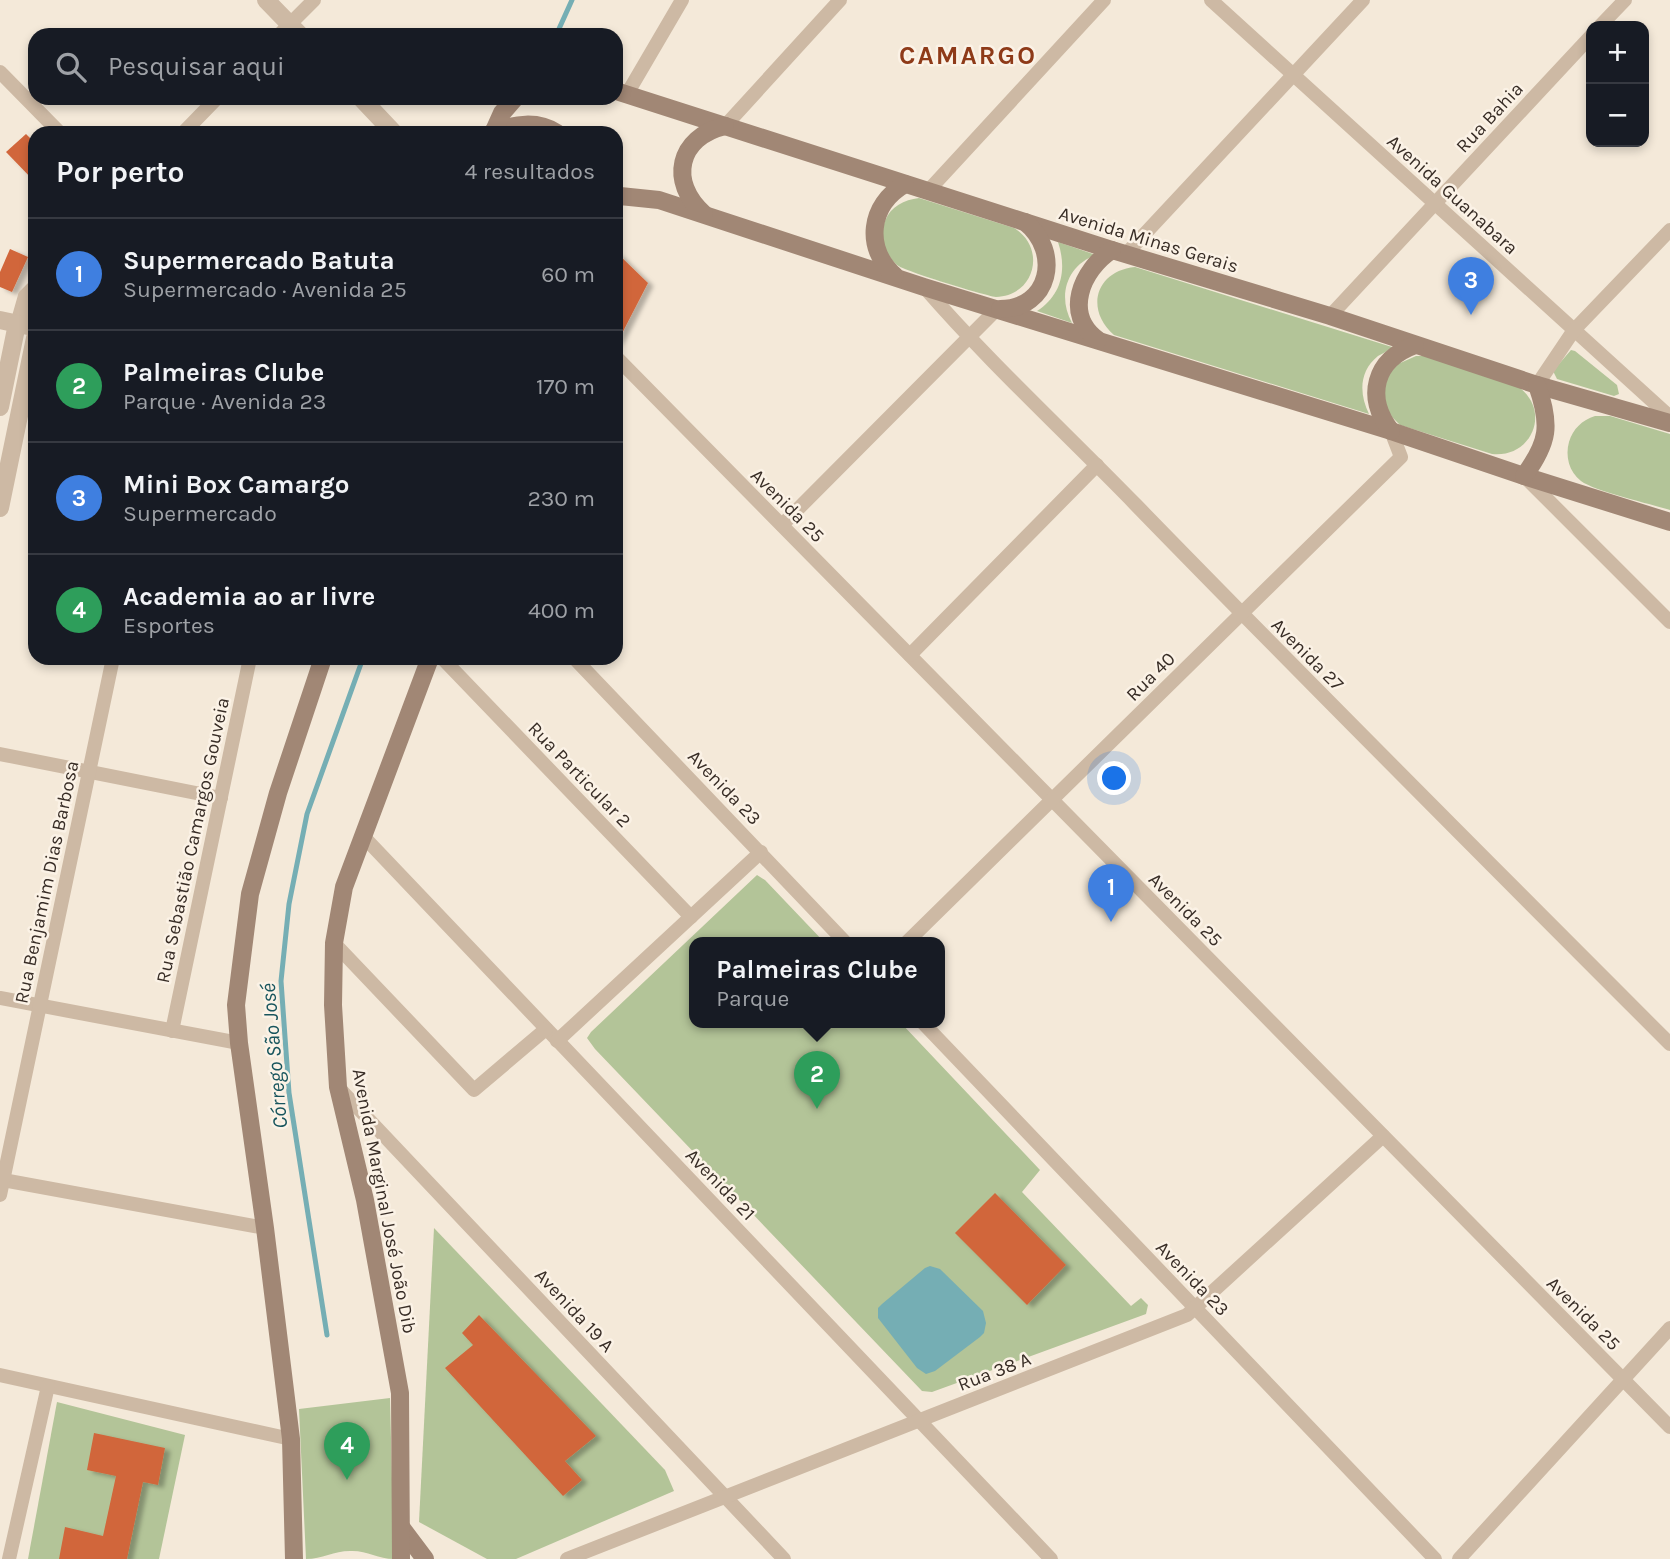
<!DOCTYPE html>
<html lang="pt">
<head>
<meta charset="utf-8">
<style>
  :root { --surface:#171b24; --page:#242831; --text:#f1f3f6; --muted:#9ea1a6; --line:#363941; --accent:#d93025 }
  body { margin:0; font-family:Karla,sans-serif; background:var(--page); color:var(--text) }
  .controls { position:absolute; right:21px; top:21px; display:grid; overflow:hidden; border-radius:14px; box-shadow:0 4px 10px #0003 }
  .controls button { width:63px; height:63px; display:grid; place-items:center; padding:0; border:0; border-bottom:2px solid var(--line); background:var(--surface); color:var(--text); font:35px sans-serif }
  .you { position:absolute; left:1115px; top:779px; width:24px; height:24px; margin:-18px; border:5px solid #fff; border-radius:50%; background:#1a73e8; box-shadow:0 0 0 10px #1a73e833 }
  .badge { display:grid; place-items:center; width:46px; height:46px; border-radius:50%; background:var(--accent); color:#fff; font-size:23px; font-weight:700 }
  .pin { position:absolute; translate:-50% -58px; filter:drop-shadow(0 2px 4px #0008) }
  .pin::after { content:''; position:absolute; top:37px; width:24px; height:21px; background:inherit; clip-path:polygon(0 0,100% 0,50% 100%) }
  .popup { position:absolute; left:689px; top:937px; width:256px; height:91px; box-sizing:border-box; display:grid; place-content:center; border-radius:14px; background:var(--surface); filter:drop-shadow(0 2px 5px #0005); font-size:23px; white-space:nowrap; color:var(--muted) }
  .popup b { font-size:26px; color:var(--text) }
  .popup::after { content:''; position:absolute; left:50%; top:100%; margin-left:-14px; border:14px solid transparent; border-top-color:var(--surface) }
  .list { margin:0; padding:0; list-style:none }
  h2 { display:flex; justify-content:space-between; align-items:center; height:91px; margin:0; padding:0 28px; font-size:30px }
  h2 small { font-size:23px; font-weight:400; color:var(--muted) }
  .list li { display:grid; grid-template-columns:46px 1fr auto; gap:21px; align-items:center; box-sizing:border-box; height:112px; padding:0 28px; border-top:2px solid var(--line) }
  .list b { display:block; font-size:26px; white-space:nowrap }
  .list p { margin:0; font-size:23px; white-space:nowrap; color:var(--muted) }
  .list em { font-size:23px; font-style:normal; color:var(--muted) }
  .icon { flex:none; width:38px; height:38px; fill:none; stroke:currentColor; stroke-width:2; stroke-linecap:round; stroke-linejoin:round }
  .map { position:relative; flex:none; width:1670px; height:1559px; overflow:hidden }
  .search { position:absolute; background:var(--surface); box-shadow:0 4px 10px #0003; left:28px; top:28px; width:595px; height:77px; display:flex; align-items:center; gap:18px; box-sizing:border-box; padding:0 24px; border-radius:21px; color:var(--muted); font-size:26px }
  .panel { position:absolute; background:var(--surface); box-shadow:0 4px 10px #0003; left:28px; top:126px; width:595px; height:539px; border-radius:21px }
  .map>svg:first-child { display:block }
</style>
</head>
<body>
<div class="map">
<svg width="1670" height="1559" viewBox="0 0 1670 1559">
  <defs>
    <filter id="shadow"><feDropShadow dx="5.5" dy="3" stdDeviation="2" flood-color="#0004"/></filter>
  </defs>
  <rect width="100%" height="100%" fill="#f4e9d9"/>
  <g fill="#b3c498">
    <path d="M919,198L1014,228C1047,248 1035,296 996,297C983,295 904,271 897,265C885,255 879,236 885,221C891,206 904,200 919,198Z"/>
    <path d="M1058,242L1096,255C1067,265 1057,296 1072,323L1037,311C1062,295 1067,269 1058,242Z"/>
    <path d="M1135,267L1392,347C1388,351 1383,353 1378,356C1359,371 1359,394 1369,414L1114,335C1085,310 1095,271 1135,267Z"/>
    <path d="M1571,350L1575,351L1617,385L1619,394L1614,396L1557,379L1553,371Z"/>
    <path d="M1416,356H1426L1520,388C1551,413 1531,458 1492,454L1400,425L1393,418L1387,410L1383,395L1388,375L1398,364Z"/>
    <path d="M1595,416H1610L1670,434V510C1651,504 1594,491 1581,481C1569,472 1565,456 1569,442C1573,429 1582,420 1595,416Z"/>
    <path d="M757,875L765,880L825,943H694V1023H901L1040,1170L1022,1192L1131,1306L1141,1298L1148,1305L1146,1314L932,1392L922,1391L595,1049L587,1038L591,1032Z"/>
    <path d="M434,1228L665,1470L674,1491L516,1559H487L419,1522Z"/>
    <path d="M390,1398L394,1559C378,1559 366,1550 350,1551C334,1551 322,1559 306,1559L299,1409Z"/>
    <path d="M57,1402L185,1435L159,1559H28Z"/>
  </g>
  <path fill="#75aeb4" d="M930,1266L940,1269L983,1311L986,1323L984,1333L980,1337L935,1371L926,1374L917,1368L878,1318V1308L882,1304L925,1268Z"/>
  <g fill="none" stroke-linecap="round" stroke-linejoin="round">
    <g stroke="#75aeb4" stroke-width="5">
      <path d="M558,31L572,0"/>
      <path d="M327,1335L289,1093L281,981L289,904L307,814L363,658"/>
    </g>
  </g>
  <g fill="#d1663a" filter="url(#shadow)">
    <path d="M26,134L35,143V182L6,152Z"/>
    <path d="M10,249L28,257L12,292L0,287V272Z"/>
    <path d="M616,252L648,283L616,345Z"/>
    <path d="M995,1193L1066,1265L1027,1305L955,1233Z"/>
    <path d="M479,1315L596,1436L565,1461L582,1480L563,1496L445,1368L473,1345L462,1333Z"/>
    <path d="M94,1433L165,1448L158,1485L143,1482L127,1559H59L65,1527L103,1536L116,1476L87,1470Z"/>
  </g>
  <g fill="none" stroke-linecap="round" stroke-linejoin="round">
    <g stroke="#cdb9a4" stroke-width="14">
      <path d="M1211,0L1670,417"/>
      <path d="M1600,26L1625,0"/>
      <path d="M279,35L314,0"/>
      <path d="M0,72L60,133"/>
      <path d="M627,94L682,0"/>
      <path d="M725,126L840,0"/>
      <path d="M183,133L217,98"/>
      <path d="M928,191L1104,0"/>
      <path d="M1125,255L1363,0"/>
      <path d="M924,287C990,363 1065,432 1136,505C1312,686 1491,865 1670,1044"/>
      <path d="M25,296L35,323"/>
      <path d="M1330,316L1591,36"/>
      <path d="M17,324L25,296L35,286"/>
      <path d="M616,357L1670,1427"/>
      <path d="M1537,385L1574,330L1670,230"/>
      <path d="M1525,477L1670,622"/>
      <path d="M782,525L997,309"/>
      <path d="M910,655L1097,465"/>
      <path d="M442,658L691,917"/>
      <path d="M574,658L846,943"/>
      <path d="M0,754L221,798"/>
      <path d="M363,836L1051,1559"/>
      <path d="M334,943L474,1090L546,1029"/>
      <path d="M906,943L1401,457L1391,431"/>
      <path d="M0,998L239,1043"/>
      <path d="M923,1023L1435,1559"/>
      <path d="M172,1031L250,658"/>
      <path d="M557,1041L761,852"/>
      <path d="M338,1087L784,1559"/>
      <path d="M3,1180L265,1228"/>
      <path d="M0,1195L113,658"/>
      <path d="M0,1375L291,1439"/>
      <path d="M9,1559L48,1386"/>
      <path d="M567,1559L1187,1315L1383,1136"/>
      <path d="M1459,1559L1670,1328"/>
    </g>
    <g stroke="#cdb9a4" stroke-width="18">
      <path d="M266,0L300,35"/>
      <path d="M361,98L394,133"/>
      <path d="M0,320L28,326"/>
      <path d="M0,407L17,324"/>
      <path d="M0,508L35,338"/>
    </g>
    <g stroke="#a18775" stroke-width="18">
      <path d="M616,91L1112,250L1330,316L1537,385L1670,423"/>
      <path d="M493,132C515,124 537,120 557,133"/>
      <path d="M493,133L502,113L515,98"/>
      <path d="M616,198L620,196L659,200L924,287L1391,431L1524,476L1670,522"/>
      <path d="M704,214C668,182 678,137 725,126"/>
      <path d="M895,276C864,248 869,205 905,184"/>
      <path d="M1000,309C1050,309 1062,252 1025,222"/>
      <path d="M1098,340C1063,315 1081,270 1112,250"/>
      <path d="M1391,431C1365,397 1374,360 1415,345"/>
      <path d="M1524,476C1549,442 1551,425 1537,385"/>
      <path d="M401,1527L425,1559"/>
      <path d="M294,1559L291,1439L265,1228L239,1043L236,1005L250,894L278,793L323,658"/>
      <path d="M401,1559L400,1393L365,1200L338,1087L333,1005L334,943L344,887L430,658"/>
    </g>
  </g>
  <g text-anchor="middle" stroke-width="5" stroke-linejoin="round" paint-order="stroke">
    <g font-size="19" fill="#382d26" stroke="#fbf2e6">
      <text transform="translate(1489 117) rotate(-47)" y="7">Rua Bahia</text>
      <text transform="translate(1453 194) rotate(42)" y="7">Avenida Guanabara</text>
      <text transform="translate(1149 239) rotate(17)" y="7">Avenida Minas Gerais</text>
      <text transform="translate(788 505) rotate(45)" y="7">Avenida 25</text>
      <text transform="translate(1308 654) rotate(45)" y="7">Avenida 27</text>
      <text transform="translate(1150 676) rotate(-45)" y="7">Rua 40</text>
      <text transform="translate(580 774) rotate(46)" y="7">Rua Particular 2</text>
      <text transform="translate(725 787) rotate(46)" y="7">Avenida 23</text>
      <text transform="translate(192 840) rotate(-78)" y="7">Rua Sebastião Camargos Gouveia</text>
      <text transform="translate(46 882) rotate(-78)" y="7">Rua Benjamim Dias Barbosa</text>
      <text transform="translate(1186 909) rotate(45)" y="7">Avenida 25</text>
      <text transform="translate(721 1184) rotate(46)" y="7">Avenida 21</text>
      <text transform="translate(385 1201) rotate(79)" y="7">Avenida Marginal José João Dib</text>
      <text transform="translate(1193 1278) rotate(46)" y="7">Avenida 23</text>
      <text transform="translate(575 1310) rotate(47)" y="7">Avenida 19 A</text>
      <text transform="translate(1584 1313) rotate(45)" y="7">Avenida 25</text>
      <text transform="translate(994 1371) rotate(-21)" y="7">Rua 38 A</text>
    </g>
    <g font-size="21" font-style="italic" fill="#18555d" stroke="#fbf2e6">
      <text transform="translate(274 1056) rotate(-95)" y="7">Córrego São José</text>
    </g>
    <g font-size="26" font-weight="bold" letter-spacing="2" fill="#8e3a18" stroke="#fbf2e6">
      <text x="968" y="64">CAMARGO</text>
    </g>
  </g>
</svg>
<div class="controls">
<button>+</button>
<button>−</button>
</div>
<div class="you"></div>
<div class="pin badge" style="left:1111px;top:922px;background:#3f7fe0">1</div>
<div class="pin badge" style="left:817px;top:1109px;background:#2e9e5b">2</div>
<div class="popup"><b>Palmeiras Clube</b>Parque</div>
<div class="pin badge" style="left:1471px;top:315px;background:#3f7fe0">3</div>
<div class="pin badge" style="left:347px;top:1480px;background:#2e9e5b">4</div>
<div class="search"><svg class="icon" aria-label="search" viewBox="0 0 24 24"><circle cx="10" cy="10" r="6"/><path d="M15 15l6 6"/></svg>Pesquisar aqui</div>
<section class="panel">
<h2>Por perto<small>4 resultados</small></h2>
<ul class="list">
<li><span class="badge" style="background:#3f7fe0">1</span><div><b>Supermercado Batuta</b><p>Supermercado · Avenida 25</p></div><em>60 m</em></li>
<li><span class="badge" style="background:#2e9e5b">2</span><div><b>Palmeiras Clube</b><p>Parque · Avenida 23</p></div><em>170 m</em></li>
<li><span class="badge" style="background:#3f7fe0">3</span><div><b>Mini Box Camargo</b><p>Supermercado</p></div><em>230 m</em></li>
<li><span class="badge" style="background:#2e9e5b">4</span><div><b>Academia ao ar livre</b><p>Esportes</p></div><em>400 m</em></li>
</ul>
</section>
</div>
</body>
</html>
